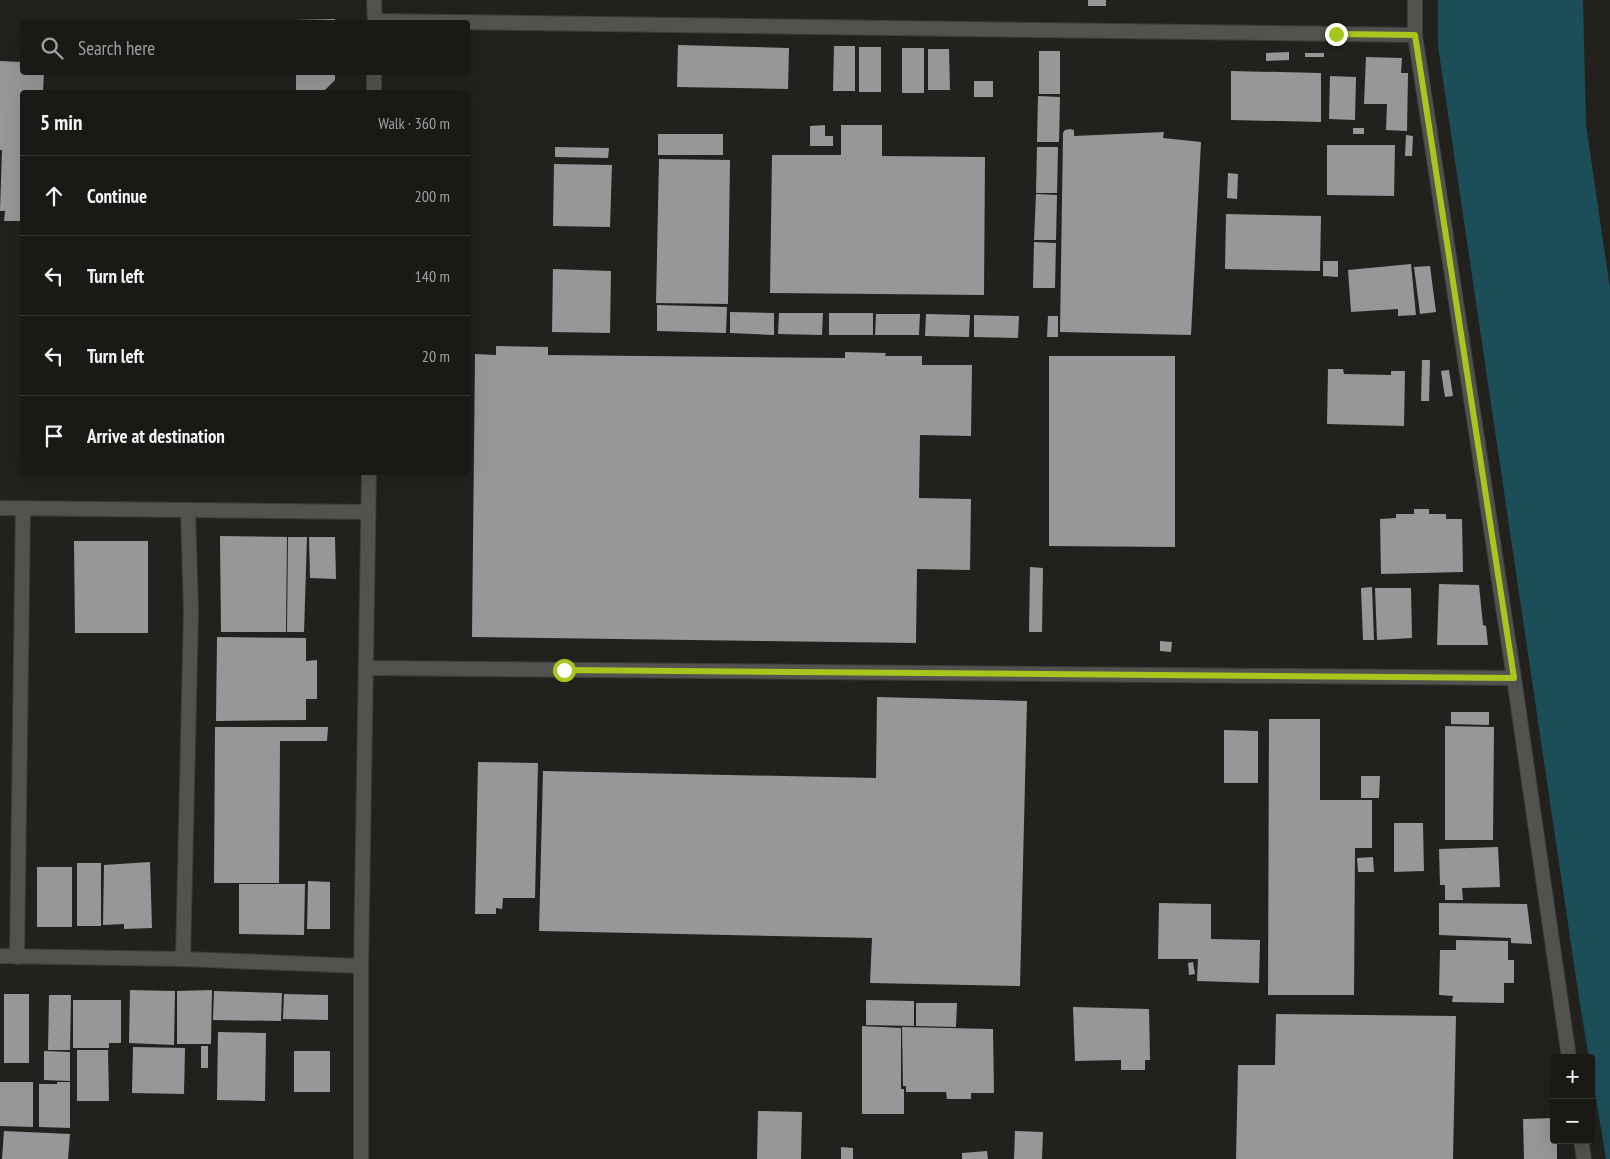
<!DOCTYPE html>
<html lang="en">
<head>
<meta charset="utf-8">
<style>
  :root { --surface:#1a1916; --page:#272623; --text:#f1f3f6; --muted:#9fa0a1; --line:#383835 }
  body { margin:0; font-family:"PT Sans Narrow",sans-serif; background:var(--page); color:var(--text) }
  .controls { position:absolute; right:15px; bottom:15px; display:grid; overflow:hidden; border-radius:5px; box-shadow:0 5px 20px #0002 }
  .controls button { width:45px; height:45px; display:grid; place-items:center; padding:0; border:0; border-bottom:1px solid var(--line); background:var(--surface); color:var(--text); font:25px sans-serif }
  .stop { position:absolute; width:15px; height:15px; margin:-11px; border:4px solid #a7c71e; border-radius:50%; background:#fff }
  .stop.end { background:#a7c71e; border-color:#fff; box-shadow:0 1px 5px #0008 }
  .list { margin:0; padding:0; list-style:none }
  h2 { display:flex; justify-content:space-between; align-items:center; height:65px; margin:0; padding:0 20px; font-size:21px }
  h2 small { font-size:16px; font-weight:400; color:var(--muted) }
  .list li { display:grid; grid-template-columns:32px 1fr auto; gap:15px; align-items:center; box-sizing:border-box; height:80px; padding:0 20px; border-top:1px solid var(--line) }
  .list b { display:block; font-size:19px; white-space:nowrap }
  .list em { font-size:16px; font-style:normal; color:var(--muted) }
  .icon { flex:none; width:28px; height:28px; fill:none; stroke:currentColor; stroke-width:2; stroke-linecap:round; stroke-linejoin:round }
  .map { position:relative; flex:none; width:1610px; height:1159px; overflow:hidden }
  .search { position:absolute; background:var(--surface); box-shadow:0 5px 20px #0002; left:20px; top:20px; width:450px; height:55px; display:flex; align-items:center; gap:12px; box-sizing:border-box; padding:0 18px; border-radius:5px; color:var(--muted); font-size:19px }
  .panel { position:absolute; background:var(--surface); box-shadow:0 5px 20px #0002; left:20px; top:90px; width:450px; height:385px; border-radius:5px }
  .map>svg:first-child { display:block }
</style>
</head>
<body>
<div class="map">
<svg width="1610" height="1159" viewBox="0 0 1610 1159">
  <rect width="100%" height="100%" fill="#23211e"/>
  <path fill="#1c4e59" d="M1438,0H1583L1586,125L1610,288V1159H1606L1591,1069V1058H1589L1579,998L1438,46Z"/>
  <g fill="#97979a">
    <rect x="1088" y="0" width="18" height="6"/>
    <path d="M335,19V22H294V20Z"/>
    <path d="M678,45L789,48L788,89L677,87Z"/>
    <path d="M834,46H855V91H833Z"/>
    <rect x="859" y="47" width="22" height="45"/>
    <rect x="902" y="48" width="22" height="45"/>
    <path d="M928,49H949L950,90H928Z"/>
    <rect x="1039" y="51" width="21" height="43"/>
    <path d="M1289,52V60L1266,61V53Z"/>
    <rect x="1305" y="53" width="19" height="4"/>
    <path d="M1366,57L1402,58L1401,73H1408L1407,131L1386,130L1387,104H1364Z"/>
    <path d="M0,61L22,62V72H44L43,92H22V221H4L5,211H0L2,150H0Z"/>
    <path d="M1231,71L1321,73V122L1231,120Z"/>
    <path d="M296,72H335V80L323,92H296Z"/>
    <path d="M1330,76L1356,77L1355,120L1329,119Z"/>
    <rect x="974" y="81" width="19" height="16"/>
    <path d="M1038,96L1060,97L1059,142H1037Z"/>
    <path d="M825,125V136H833V146H810V126Z"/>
    <path d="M841,125H882V156L985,157L984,295L770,293L772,155H841Z"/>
    <rect x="1353" y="128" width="11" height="6"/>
    <path d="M1070,129L1074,130V136L1164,132L1163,138L1201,142L1191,335L1060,332L1063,133L1065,130Z"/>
    <rect x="658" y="134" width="65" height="21"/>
    <path d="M1406,135L1413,136L1412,156H1405Z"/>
    <path d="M1327,145H1395L1394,196L1327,195Z"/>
    <path d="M555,147L609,148L608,158L555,157Z"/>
    <path d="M1037,147H1058L1057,193H1036Z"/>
    <path d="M659,159L730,160L728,304L656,303Z"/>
    <path d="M554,164L612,165L610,227L553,226Z"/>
    <path d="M1228,173L1238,174L1237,199L1227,198Z"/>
    <path d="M1036,194L1057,195L1056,240H1034Z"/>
    <path d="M1226,214L1321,216L1320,271L1225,269Z"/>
    <path d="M1034,242L1056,243L1055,288H1033Z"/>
    <path d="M1323,261H1338V277L1323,276Z"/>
    <path d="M1411,264L1416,315L1398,316V309L1351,312L1348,270Z"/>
    <path d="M1430,266L1436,312L1420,314L1414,267Z"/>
    <path d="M553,269L611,271L610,333L552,332Z"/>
    <path d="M657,305L727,307L726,333L657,331Z"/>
    <path d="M730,312L774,313V335L730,333Z"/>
    <path d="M779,313H823L822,335L778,334Z"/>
    <rect x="829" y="313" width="44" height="22"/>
    <path d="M876,314H920L919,335H875Z"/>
    <path d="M926,314L970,315L969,337L925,336Z"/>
    <path d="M974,315L1019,316L1018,338L974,337Z"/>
    <path d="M1048,316H1058V337H1047Z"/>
    <path d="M496,346L548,347V355L845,358V352L886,353L885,356H922V365H972L971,436L920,435L919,498L971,499L970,570L917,569L916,643L472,637L475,354L496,355Z"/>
    <path d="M1049,356H1175V547L1049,546Z"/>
    <path d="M1422,360H1430L1429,401H1421Z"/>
    <path d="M1328,369H1343L1344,374L1391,375V371H1405L1404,426L1327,424Z"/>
    <path d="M1449,370L1453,396L1445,397L1441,371Z"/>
    <path d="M1414,509H1429V514H1446V519H1462L1463,572L1381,574L1380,519L1396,518V514H1414Z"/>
    <path d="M220,536L287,537L286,632H221Z"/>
    <path d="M288,537H307L304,632H287Z"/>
    <path d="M309,537H335L336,579L310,578Z"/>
    <path d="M74,541H148V633H75Z"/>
    <path d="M1030,567L1043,568L1042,632H1029Z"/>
    <path d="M1439,584L1479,585L1483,625L1486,626L1488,645H1437Z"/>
    <path d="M1372,587L1374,640H1363L1361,588Z"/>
    <path d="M1375,588H1411L1412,638L1377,640Z"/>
    <path d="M217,637L306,638V661L317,660V699H306V720L216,721Z"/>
    <path d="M1160,641L1172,642L1171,652L1160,651Z"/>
    <path d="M877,697L1027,701L1020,986L870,983L872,938L539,931L543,771L876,778Z"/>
    <path d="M1451,712H1489V725L1451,724Z"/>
    <path d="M1269,719H1320V800H1372V848H1355L1354,995H1268Z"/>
    <path d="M1445,726L1494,727L1493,840H1445Z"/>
    <path d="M215,727H328L327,741H280L279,883H214Z"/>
    <path d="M1224,730L1258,731V783H1224Z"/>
    <path d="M478,762L538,763L535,898H503L502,909L496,908V914H475Z"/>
    <path d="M1361,776H1380L1379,798H1361Z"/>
    <path d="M1394,823H1423L1424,871L1394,872Z"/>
    <path d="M1498,847L1500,887L1462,888L1463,900H1445V885H1440L1439,849Z"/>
    <path d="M1373,857L1374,872H1358L1357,858Z"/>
    <path d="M150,862L152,928L124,929V924L103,925L104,865Z"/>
    <rect x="77" y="863" width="24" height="63"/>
    <rect x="37" y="867" width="35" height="60"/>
    <path d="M308,881L330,882V929H307Z"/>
    <path d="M239,884H305L304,935L239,934Z"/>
    <path d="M1159,903L1211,904V939L1260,940L1259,983L1197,981L1198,959H1158Z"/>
    <path d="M1439,903L1527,904L1532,944L1511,943V938L1439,935Z"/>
    <path d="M1456,940L1508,941V960H1514V983H1504V1003L1452,1002L1453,996L1439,995L1440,950H1456Z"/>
    <path d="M1193,962L1195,974L1189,975L1188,963Z"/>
    <path d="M130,990L175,991L174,1045L129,1043Z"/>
    <path d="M212,990L211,1044H177V991Z"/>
    <path d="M214,991L282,993L281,1021L213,1020Z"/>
    <rect x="4" y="994" width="25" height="69"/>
    <path d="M284,994L328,995V1020L283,1019Z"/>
    <path d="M49,995H71L70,1050H48Z"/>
    <path d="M73,1000H121V1043H109V1048H73Z"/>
    <path d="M866,1000L914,1001V1026L866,1025Z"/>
    <path d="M916,1003H957L956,1027L916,1026Z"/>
    <path d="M1073,1007L1149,1009L1150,1060H1145V1070H1121V1060L1075,1061Z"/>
    <path d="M1276,1014L1456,1016L1453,1159H1236L1238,1065H1275Z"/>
    <path d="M862,1026L901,1028V1089H904V1114H862Z"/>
    <path d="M902,1027L993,1029L994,1093H971V1099H947L946,1092H906V1086H903Z"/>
    <path d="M218,1032L266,1033L265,1101L217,1100Z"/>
    <rect x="201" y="1046" width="7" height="22"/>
    <path d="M133,1047L185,1048L184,1094L132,1093Z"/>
    <path d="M77,1050H108L109,1101H77Z"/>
    <path d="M44,1051L70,1052V1081L44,1080Z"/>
    <rect x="294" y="1051" width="36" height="41"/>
    <path d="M0,1082H33V1127L0,1126Z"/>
    <path d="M57,1082H70V1128L39,1127V1084H57Z"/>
    <path d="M758,1111L802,1112L801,1159H757Z"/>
    <path d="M1554,1118V1140H1557V1159H1524L1523,1119Z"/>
    <path d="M4,1131L70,1134L68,1159H2Z"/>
    <path d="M1015,1131L1043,1132L1042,1159H1014Z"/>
    <path d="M841,1147L853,1148V1159H841Z"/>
    <path d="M987,1151L988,1159H962V1153Z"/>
  </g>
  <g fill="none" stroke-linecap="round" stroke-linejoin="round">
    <g stroke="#3e3d3a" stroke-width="16">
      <g id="minor">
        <path d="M1415,0V35L1514,678L1569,1058"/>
        <path d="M375,21L1415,35"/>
        <path d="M366,668L1514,678"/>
        <path d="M17,957L23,508"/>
        <path d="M183,959L191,611L188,511"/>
        <path d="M1581,1140L1584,1159"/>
      </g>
    </g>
    <g stroke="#3e3d3a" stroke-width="16">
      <g id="tertiary">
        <path d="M374,0L375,22"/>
        <path d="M374,92V72"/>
        <path d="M0,508L368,512"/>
        <path d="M0,956L183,959L361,966"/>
        <path d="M361,1159V966L369,472"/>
      </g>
    </g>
    <use href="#minor" stroke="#54524f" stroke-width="14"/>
    <use href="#tertiary" stroke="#54524f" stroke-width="14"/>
  </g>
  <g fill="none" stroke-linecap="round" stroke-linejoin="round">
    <path stroke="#a7c71e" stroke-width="6" d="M564,670L1514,678L1415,35L1336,34"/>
  </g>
</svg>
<div class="controls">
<button>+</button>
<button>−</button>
</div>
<div class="stop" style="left:564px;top:670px"></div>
<div class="stop end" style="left:1336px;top:34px"></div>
<div class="search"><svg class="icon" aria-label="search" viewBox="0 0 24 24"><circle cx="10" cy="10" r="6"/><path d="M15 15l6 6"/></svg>Search here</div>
<section class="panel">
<h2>5 min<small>Walk · 360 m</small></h2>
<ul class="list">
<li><svg class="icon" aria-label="ahead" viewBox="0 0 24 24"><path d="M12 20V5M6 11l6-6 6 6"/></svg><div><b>Continue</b></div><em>200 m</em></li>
<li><svg class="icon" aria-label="left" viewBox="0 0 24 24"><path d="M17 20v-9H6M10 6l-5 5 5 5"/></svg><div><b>Turn left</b></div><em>140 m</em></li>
<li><svg class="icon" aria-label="left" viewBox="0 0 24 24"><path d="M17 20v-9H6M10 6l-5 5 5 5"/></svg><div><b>Turn left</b></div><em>20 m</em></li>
<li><svg class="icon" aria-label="arrive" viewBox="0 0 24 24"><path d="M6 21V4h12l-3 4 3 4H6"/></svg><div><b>Arrive at destination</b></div></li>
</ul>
</section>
</div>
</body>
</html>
